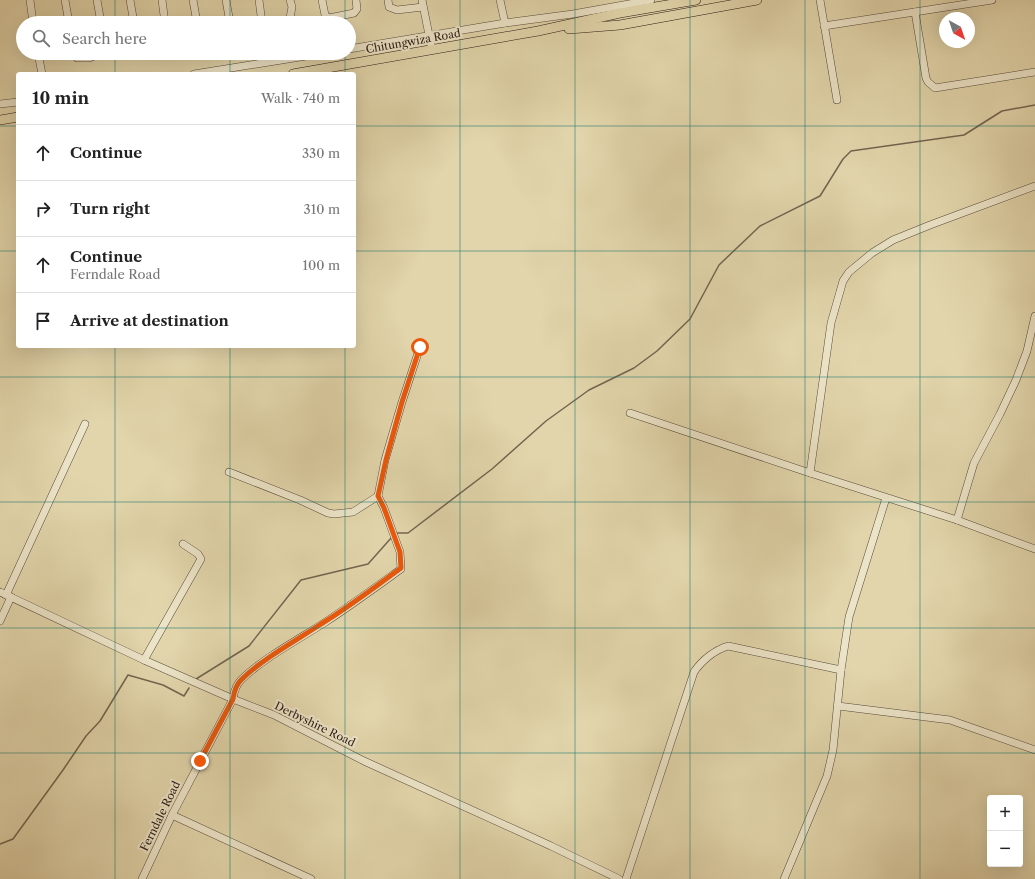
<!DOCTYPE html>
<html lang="en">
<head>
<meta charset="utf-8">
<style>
  :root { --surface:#fff; --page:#f6f6f6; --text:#222; --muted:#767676; --line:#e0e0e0 }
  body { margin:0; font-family:"Libre Caslon Text",serif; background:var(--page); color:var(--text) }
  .controls { position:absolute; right:12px; bottom:12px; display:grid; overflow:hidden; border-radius:4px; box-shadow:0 4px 16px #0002 }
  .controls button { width:36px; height:36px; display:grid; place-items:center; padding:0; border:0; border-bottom:1px solid var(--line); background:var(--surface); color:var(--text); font:20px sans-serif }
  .compass { position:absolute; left:939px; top:12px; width:36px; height:36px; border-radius:50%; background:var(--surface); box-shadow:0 4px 16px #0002; rotate:140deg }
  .stop { position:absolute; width:12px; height:12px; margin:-9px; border:3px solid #ea580c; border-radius:50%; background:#fff }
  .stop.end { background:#ea580c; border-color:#fff; box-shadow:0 1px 4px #0008 }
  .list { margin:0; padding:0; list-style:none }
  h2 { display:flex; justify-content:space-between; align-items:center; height:52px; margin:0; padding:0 16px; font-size:17px }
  h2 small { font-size:13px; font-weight:400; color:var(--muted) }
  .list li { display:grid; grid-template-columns:26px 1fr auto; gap:12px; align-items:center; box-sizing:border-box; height:56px; padding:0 16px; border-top:1px solid var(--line) }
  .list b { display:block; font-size:15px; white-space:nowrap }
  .list p { margin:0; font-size:13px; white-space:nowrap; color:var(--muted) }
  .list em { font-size:13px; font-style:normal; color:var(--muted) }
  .icon { flex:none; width:22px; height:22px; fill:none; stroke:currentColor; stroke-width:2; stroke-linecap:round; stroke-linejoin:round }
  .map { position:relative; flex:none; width:1035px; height:879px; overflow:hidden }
  .search { position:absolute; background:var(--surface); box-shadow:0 4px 16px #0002; left:16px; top:16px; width:340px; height:44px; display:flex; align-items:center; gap:10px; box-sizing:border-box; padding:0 14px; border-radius:22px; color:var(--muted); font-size:15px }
  .panel { position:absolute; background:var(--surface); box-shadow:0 4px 16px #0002; left:16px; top:72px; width:340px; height:276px; border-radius:4px }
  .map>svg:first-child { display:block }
</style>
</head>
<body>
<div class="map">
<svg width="1035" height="879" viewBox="0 0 1035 879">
  <rect width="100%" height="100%" fill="#e2d5ab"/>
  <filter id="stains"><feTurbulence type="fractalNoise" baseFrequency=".005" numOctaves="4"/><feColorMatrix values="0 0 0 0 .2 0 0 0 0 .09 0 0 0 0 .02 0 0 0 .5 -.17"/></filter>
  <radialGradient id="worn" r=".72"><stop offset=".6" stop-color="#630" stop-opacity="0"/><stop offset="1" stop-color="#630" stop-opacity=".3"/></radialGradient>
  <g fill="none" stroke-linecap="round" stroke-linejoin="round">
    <g stroke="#726550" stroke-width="1.5">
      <path d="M397,533H408L492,469L546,421L589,390L634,368L657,351L690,319L719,265L760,226L820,196L843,159L851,151L964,135L1002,111L1035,105"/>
      <path d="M196,679L249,646L301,580L368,564L392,537"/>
      <path d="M0,844L13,839L63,770L86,736L100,721L128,675L163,685L184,696L189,688"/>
    </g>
    <g stroke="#574a3a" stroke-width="8">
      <g id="minor">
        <path d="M30,0L33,23"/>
        <path d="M65,0L69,23"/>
        <path d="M97,0L101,23"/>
        <path d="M130,0L134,23"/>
        <path d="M162,0L165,23"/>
        <path d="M193,0L197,23"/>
        <path d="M226,0L230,23"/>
        <path d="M259,0L262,23"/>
        <path d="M322,0L325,15L329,18L354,13L357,9L356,0"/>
        <path d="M388,0L389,7L397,10L423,7"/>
        <path d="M422,0L432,50"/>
        <path d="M500,0L505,23"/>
        <path d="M820,0L837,100"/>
        <path d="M915,12L926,78L928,82L935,88L1035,72"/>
        <path d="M289,23L292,7L290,0"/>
        <path d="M824,26L992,0"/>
        <path d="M349,49L505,23L573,14L651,0"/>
        <path d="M38,53L42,74"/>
        <path d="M75,53L77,58H89L102,53"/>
        <path d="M194,74L325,53"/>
        <path d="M0,104L18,102"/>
        <path d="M1035,186L930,225L893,240L872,253L849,272L843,281L831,323L810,473L957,520L1035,549"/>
        <path d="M630,413L810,473"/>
        <path d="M229,472L300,500L328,513L334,514L353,512L378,496"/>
        <path d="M957,520L974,463L1000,414L1016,380L1027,351L1035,316"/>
        <path d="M0,592L144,660L233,699L274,715L364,761L551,846L619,879"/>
        <path d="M6,595L85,424"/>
        <path d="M0,621L11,597"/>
        <path d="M144,660L201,559L198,554L183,544"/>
        <path d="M838,706L950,720L1035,750"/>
        <path d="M172,815L311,879"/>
        <path d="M142,879L172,815L233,699C234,692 236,685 241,680C262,659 299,639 324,623C350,606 376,587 401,569L400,552L384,508L378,496L385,460L402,402L420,347"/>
        <path d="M626,879L694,672C702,660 715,650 728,646L841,670"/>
        <path d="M784,879L827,776L833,750L841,670L849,617L886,498"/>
      </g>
    </g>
    <g stroke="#291b14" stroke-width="10">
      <g id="major">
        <path d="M569,29L620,25L757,0"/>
        <path d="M293,74L538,31L620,13L696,0"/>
        <path d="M0,120L18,117"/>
      </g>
    </g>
    <use href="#minor" stroke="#ece4c8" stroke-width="7"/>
    <use href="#major" stroke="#e2d5ab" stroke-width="9"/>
  </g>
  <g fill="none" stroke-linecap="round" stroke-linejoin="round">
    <path stroke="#ea580c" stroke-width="5" d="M200,761L233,699C234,692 236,685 241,680C262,659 297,640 321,624C349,607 375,587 401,568L400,552L384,508L378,496L386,460L402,402L420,347"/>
  </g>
  <path fill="none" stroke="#0f766e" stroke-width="1" stroke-opacity="0.55" d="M115,0V23M230,0V23M345,0V23M460,0V879M575,0V879M690,0V879M805,0V879M920,0V879M115,53V74M230,53V74M345,53V74M0,126H18M354,126H1035M0,251H18M354,251H1035M115,346V879M230,346V879M345,346V879M0,377H1035M0,502H1035M0,628H1035M0,753H1035"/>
  <g text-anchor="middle" stroke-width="4" stroke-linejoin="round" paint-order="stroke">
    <g font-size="11" fill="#291b14" stroke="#ece4c8">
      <text transform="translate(413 41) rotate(-10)" y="4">Chitungwiza Road</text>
      <text transform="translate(315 724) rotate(26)" y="4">Derbyshire Road</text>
      <text transform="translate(160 816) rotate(-64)" y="4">Ferndale Road</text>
    </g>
  </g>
  <rect width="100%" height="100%" filter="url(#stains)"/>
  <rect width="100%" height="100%" fill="url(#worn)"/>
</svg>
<div class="controls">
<button>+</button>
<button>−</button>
</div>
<svg class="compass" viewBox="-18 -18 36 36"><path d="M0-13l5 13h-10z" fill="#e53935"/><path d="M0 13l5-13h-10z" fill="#767676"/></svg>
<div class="stop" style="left:420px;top:347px"></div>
<div class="stop end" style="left:200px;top:761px"></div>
<div class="search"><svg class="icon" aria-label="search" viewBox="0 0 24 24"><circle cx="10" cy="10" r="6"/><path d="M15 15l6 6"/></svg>Search here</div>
<section class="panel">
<h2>10 min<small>Walk · 740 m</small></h2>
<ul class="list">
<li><svg class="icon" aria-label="ahead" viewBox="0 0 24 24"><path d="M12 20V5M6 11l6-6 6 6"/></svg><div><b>Continue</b></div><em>330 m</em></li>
<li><svg class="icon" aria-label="right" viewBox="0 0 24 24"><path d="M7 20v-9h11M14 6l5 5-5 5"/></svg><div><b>Turn right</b></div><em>310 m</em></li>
<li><svg class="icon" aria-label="ahead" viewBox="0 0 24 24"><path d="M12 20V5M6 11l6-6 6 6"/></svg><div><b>Continue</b><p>Ferndale Road</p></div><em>100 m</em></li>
<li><svg class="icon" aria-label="arrive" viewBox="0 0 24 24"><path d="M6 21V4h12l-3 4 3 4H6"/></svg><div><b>Arrive at destination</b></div></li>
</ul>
</section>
</div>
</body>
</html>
